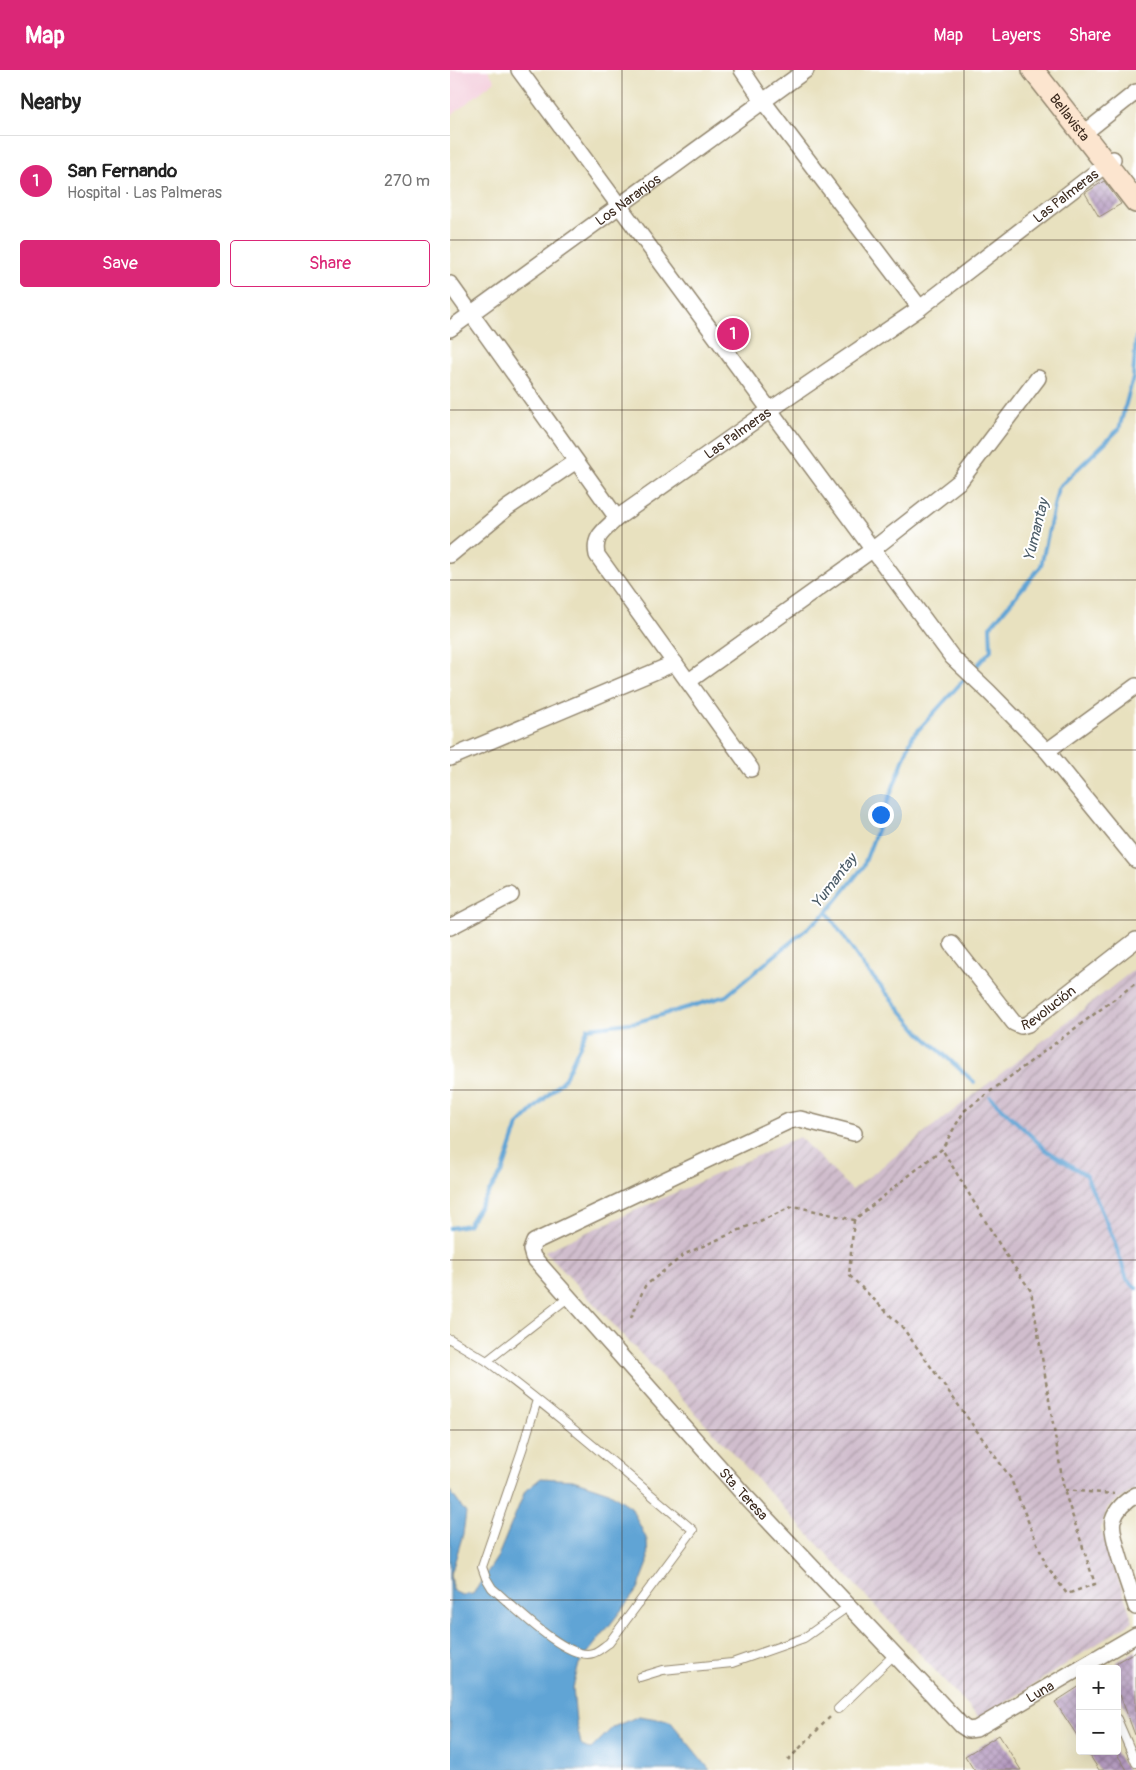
<!DOCTYPE html>
<html lang="en">
<head>
<meta charset="utf-8">
<style>
  :root { --surface:#fff; --page:#f2f2f2; --text:#222; --muted:#767676; --line:#e0e0e0; --accent:#db2777 }
  body { margin:0; font-family:Pangolin,sans-serif; background:var(--page); color:var(--text) }
  .controls { position:absolute; right:15px; bottom:15px; display:grid; overflow:hidden; border-radius:5px; box-shadow:0 5px 20px #0002 }
  .controls button { width:45px; height:45px; display:grid; place-items:center; padding:0; border:0; border-bottom:1px solid var(--line); background:var(--surface); color:var(--text); font:25px sans-serif }
  .you { position:absolute; left:430px; top:744px; width:18px; height:18px; margin:-12px; border:4px solid #fff; border-radius:50%; background:#1a73e8; box-shadow:0 0 0 8px #1a73e833 }
  .badge { display:grid; place-items:center; width:32px; height:32px; border-radius:50%; background:var(--accent); color:#fff; font-size:16px; font-weight:700 }
  .pin { position:absolute; translate:-50% -50%; border:2px solid #fff; box-shadow:0 1px 5px #0006 }
  .list { margin:0; padding:0; list-style:none }
  h2 { display:flex; justify-content:space-between; align-items:center; height:65px; margin:0; padding:0 20px; font-size:21px }
  h2 small { font-size:16px; font-weight:400; color:var(--muted) }
  .list li { display:grid; grid-template-columns:32px 1fr auto; gap:15px; align-items:center; box-sizing:border-box; height:90px; padding:0 20px; border-top:1px solid var(--line) }
  .list b { display:block; font-size:19px; white-space:nowrap }
  .list p { margin:0; font-size:16px; white-space:nowrap; color:var(--muted) }
  .list em { font-size:16px; font-style:normal; color:var(--muted) }
  .actions { display:flex; gap:10px; padding:15px 20px }
  .actions a { flex:1; padding:11px 0; border:1px solid var(--accent); border-radius:5px; text-align:center; font-size:18px; color:var(--accent) }
  .actions .main { background:var(--accent); color:#fff }
  .map { position:relative; flex:none; width:686px; height:1700px; overflow:hidden }
  header { display:flex; align-items:center; gap:30px; box-sizing:border-box; height:70px; padding:0 25px; background:var(--accent); color:#fff }
  header strong { font-size:24px }
  nav { display:flex; gap:28px; margin-inline-start:auto; font-size:18px }
  main { display:flex }
  aside { flex:1; background:var(--surface) }
  .map>svg:first-child { display:block }
</style>
</head>
<body>
<header>
<strong>Map</strong>
<nav><a>Map</a><a>Layers</a><a>Share</a></nav>
</header>
<main>
<aside>
<h2>Nearby<small></small></h2>
<ul class="list">
<li><span class="badge">1</span><div><b>San Fernando</b><p>Hospital · Las Palmeras</p></div><em>270 m</em></li>
</ul>
<div class="actions"><a class="main">Save</a><a>Share</a></div>
</aside>
<div class="map">
<svg width="686" height="1700" viewBox="0 0 686 1700">
  <defs>
    <pattern id="industrial-furrows" width="10" height="10" patternUnits="userSpaceOnUse" patternTransform="scale(1.25)"><rect width="10" height="10" fill="#d0bdcd"/><path d="M-1 1l2-2M0 10L10 0M9 11l2-2" fill="none" stroke="#aa9aa6"/></pattern>
    <pattern id="building-cross-hatch" width="8" height="8" patternUnits="userSpaceOnUse" patternTransform="scale(1.25)"><rect width="8" height="8" fill="#b499c0"/><path d="M0 0l8 8M0 8l8-8" fill="none" stroke="#947d9b"/></pattern>
  </defs>
  <rect width="100%" height="100%" fill="#fff"/>
  <filter id="ink" filterUnits="userSpaceOnUse"><feTurbulence type="fractalNoise" baseFrequency=".02" numOctaves="2"/><feDisplacementMap in="SourceGraphic" scale="10" xChannelSelector="R" yChannelSelector="G"/><feConvolveMatrix kernelMatrix="1 2 1 2 8 2 1 2 1" color-interpolation-filters="sRGB"/></filter>
  <filter id="wash" filterUnits="userSpaceOnUse"><feTurbulence type="fractalNoise" baseFrequency=".0096" numOctaves="4" result="noise"/><feDisplacementMap in="SourceGraphic" scale="20" xChannelSelector="R" yChannelSelector="G"/><feGaussianBlur stdDeviation="1.12" result="paint"/><feColorMatrix in="noise" values="0 0 0 0 0 0 0 0 0 0 0 0 0 0 0 0 0 1.4 0 .05"/><feComposite in="paint" operator="in"/></filter>
  <g filter="url(#wash)">
    <rect width="100%" height="100%" fill="#e8e1bf"/>
    <path fill="#f4cfdd" d="M0,0H38L45,11L0,46Z"/>
    <path fill="url(#industrial-furrows)" d="M686,898V1419L658,1437L651,1459L683,1551L530,1649L95,1181L349,1067L402,1120Z"/>
    <path fill="#61a4d5" stroke="#4e677a" d="M91,1408L123,1410L159,1422L181,1437L197,1470L198,1493L188,1519L129,1594L123,1618L126,1651L131,1674L136,1678L141,1679L163,1657L189,1646L220,1651L260,1700H0V1421L16,1443L13,1464L1,1504L3,1521L12,1525L23,1524L48,1486L75,1421Z"/>
    <g fill="none" stroke-linecap="round" stroke-linejoin="round">
      <g stroke="#61a4d5" stroke-width="4">
        <path d="M523,600L541,580L540,557L591,496L608,418L669,359L683,308L686,267"/>
        <path d="M377,842L412,894L469,962L524,1012"/>
        <path d="M540,1027L596,1080L636,1105L663,1168L677,1209L686,1218"/>
        <path d="M0,1158L18,1155L53,1100L68,1055L115,1008L138,958L187,952L276,926L377,842L413,797L462,667L518,605"/>
      </g>
    </g>
    <g id="blocks">
      <g fill="url(#building-cross-hatch)">
        <path d="M654,111L671,134L649,147L635,123Z"/>
        <path d="M686,1581V1665H685L670,1625L667,1627V1592Z"/>
        <path d="M630,1616V1670L605,1632Z"/>
        <path d="M549,1665L571,1700H524L515,1686Z"/>
        <path d="M637,1681H665L677,1700H649Z"/>
      </g>
    </g>
  </g>
  <g filter="url(#ink)">
    <use href="#blocks" fill-opacity="0" stroke="#92866e" stroke-width="1"/>
    <g fill="none" stroke-linecap="round" stroke-linejoin="round">
      <g stroke="#92866e" stroke-width="10">
        <g id="service">
          <path d="M0,1269L37,1291L119,1227"/>
          <path d="M37,1291C108,1344 175,1403 243,1460L159,1573C154,1576 148,1582 143,1583C118,1592 61,1534 42,1518L36,1508L32,1497L72,1380L87,1330"/>
          <path d="M190,1607L213,1600L282,1593L354,1568L399,1536"/>
          <path d="M388,1639L445,1584"/>
          <path d="M667,1649L686,1693"/>
        </g>
      </g>
      <g stroke="#92866e" stroke-width="18">
        <g id="minor">
          <path d="M69,0L502,587L539,622L597,681L686,790"/>
          <path d="M292,0L313,31L470,238"/>
          <path d="M642,57L686,22"/>
          <path d="M0,214L167,448"/>
          <path id="s1" d="M0,259L356,0"/>
          <path d="M0,485L57,438L126,391"/>
          <path d="M239,611L422,480L510,411L588,308"/>
          <path d="M597,681L686,616"/>
          <path d="M0,688L225,593"/>
          <path id="s2" d="M301,699L147,485C143,466 154,461 167,448L320,340L470,238L663,89"/>
          <path d="M0,857L61,825"/>
          <path id="s3" d="M502,874L564,953L571,956L578,954L686,870"/>
          <path id="s4" d="M404,1063L350,1049L339,1051L84,1172L81,1180L83,1187L296,1427L512,1656L518,1660L526,1659L686,1565"/>
          <path d="M686,1425C675,1431 667,1438 663,1450C659,1464 681,1521 686,1537"/>
        </g>
      </g>
      <g stroke="#92866e" stroke-width="24">
        <g id="secondary">
          <path id="s5" d="M583,0L686,132"/>
        </g>
      </g>
      <g stroke="#92866e" stroke-width="2.5" stroke-dasharray="4 4" stroke-linecap="butt">
        <path d="M404,1150L399,1205L453,1258L560,1407L596,1495L617,1524L645,1514L614,1420L581,1221L554,1182L492,1079"/>
        <path d="M181,1248L195,1216L235,1184L344,1136L404,1150L492,1079L514,1041L686,913"/>
        <path d="M614,1420L664,1424"/>
        <path d="M338,1690L382,1645"/>
      </g>
      <use href="#service" stroke="#fff" stroke-width="8"/>
      <use href="#minor" stroke="#fff" stroke-width="15"/>
      <use href="#secondary" stroke="#fce5cf" stroke-width="21"/>
    </g>
  </g>
  <path fill="none" stroke="#3b2a1e" stroke-width="1" stroke-opacity="0.55" d="M172,0V1700M343,0V1700M514,0V1700M0,170H686M0,340H686M0,510H686M0,680H686M0,850H686M0,1020H686M0,1190H686M0,1360H686M0,1530H686"/>
  <g text-anchor="middle" stroke-width="4" stroke-linejoin="round" paint-order="stroke">
    <g font-size="14" fill="#3b2a1e" stroke="#fff">
      <text dy="5" stroke="none"><textPath href="#s5" startOffset="60">Bellavista</textPath></text>
      <text dy="5" stroke="none"><textPath href="#s2" startOffset="861">Las Palmeras</textPath></text>
      <text dy="5" stroke="none"><textPath href="#s1" startOffset="220">Los Naranjos</textPath></text>
      <text dy="5" stroke="none"><textPath href="#s2" startOffset="456">Las Palmeras</textPath></text>
      <text dy="5" stroke="none"><textPath href="#s3" startOffset="141">Revolución</textPath></text>
      <text dy="5" stroke="none"><textPath href="#s4" startOffset="682">Sta. Teresa</textPath></text>
      <text dy="5" stroke="none"><textPath href="#s4" startOffset="1090">Luna</textPath></text>
    </g>
    <g font-size="15" font-style="italic" fill="#4a5b67" stroke="#fff">
      <text transform="translate(586 460) rotate(-76)" y="5">Yumantay</text>
      <text transform="translate(384 811) rotate(-52)" y="5">Yumantay</text>
    </g>
  </g>
</svg>
<div class="controls">
<button>+</button>
<button>−</button>
</div>
<div class="you"></div>
<div class="pin badge" style="left:283px;top:264px">1</div>
</div>
</main>
</body>
</html>
